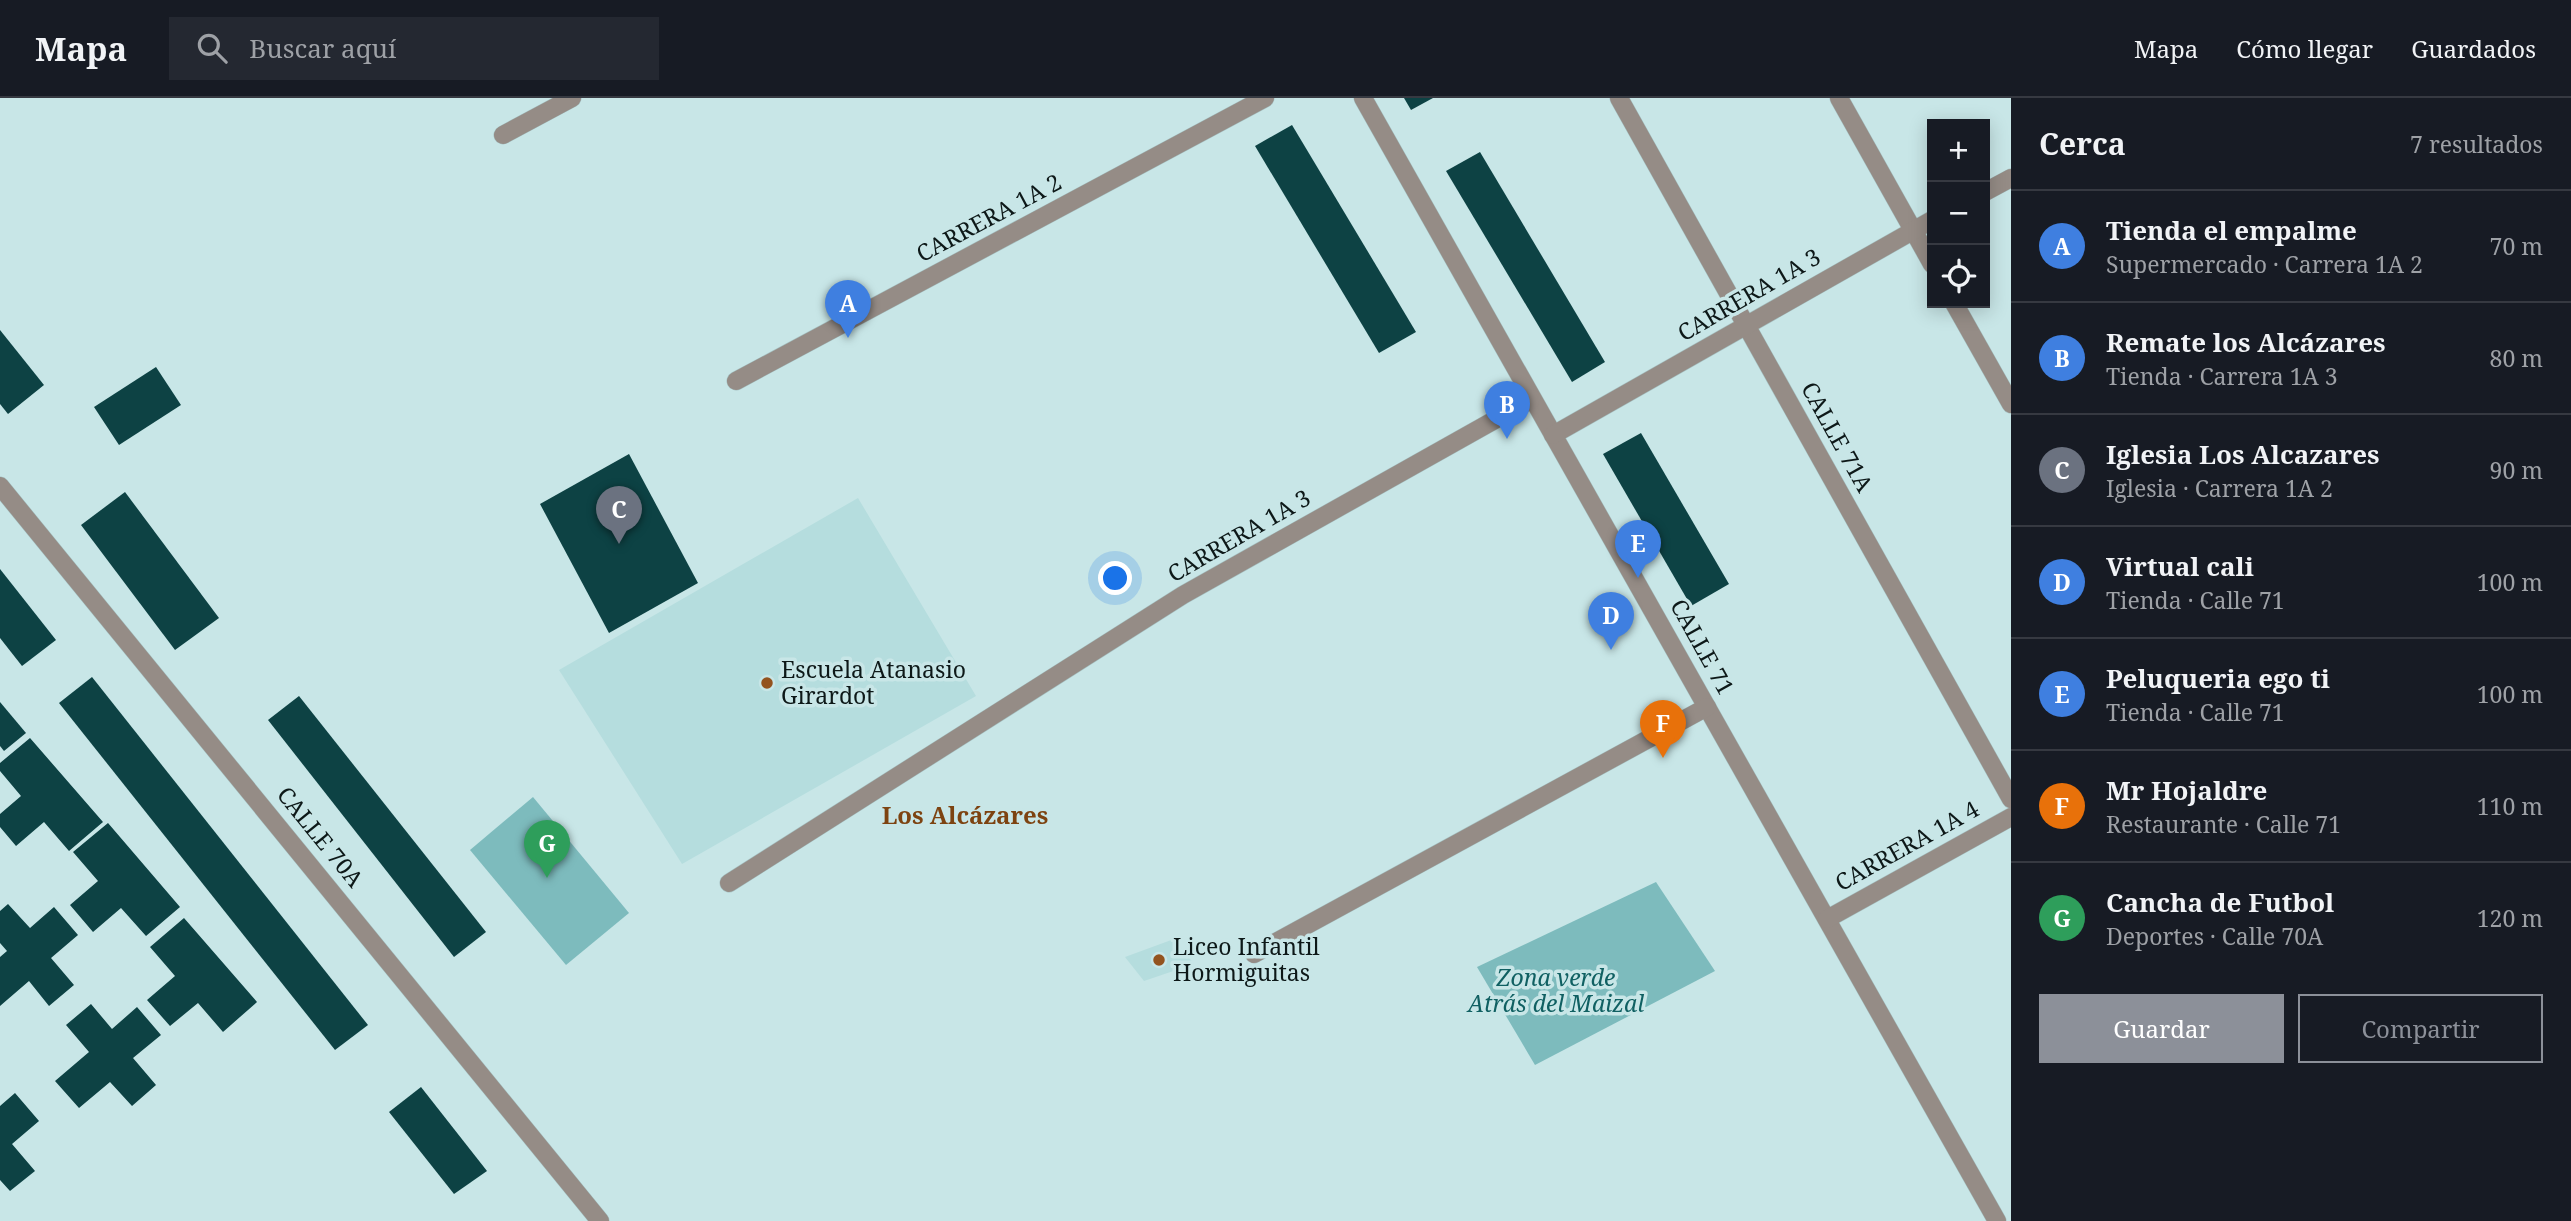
<!DOCTYPE html>
<html lang="es">
<head>
<meta charset="utf-8">
<style>
  :root { --surface:#171b24; --page:#242831; --text:#f1f3f6; --muted:#9ea1a6; --line:#363941; --accent:#8c9099 }
  body { margin:0; font-family:"Noto Serif",serif; background:var(--page); color:var(--text) }
  .controls { position:absolute; right:21px; top:21px; display:grid; overflow:hidden; border-radius:0px; box-shadow:0 4px 18px #0003 }
  .controls button { width:63px; height:63px; display:grid; place-items:center; padding:0; border:0; border-bottom:2px solid var(--line); background:var(--surface); color:var(--text); font:35px sans-serif }
  .you { position:absolute; left:1116px; top:481px; width:24px; height:24px; margin:-18px; border:5px solid #fff; border-radius:50%; background:#1a73e8; box-shadow:0 0 0 10px #1a73e833 }
  .badge { display:grid; place-items:center; width:46px; height:46px; border-radius:50%; background:var(--accent); color:#fff; font-size:23px; font-weight:700 }
  .pin { position:absolute; translate:-50% -58px; filter:drop-shadow(0 2px 4px #0008) }
  .pin::after { content:''; position:absolute; top:37px; width:24px; height:21px; background:inherit; clip-path:polygon(0 0,100% 0,50% 100%) }
  .list { margin:0; padding:0; list-style:none }
  h2 { display:flex; justify-content:space-between; align-items:center; height:91px; margin:0; padding:0 28px; font-size:30px }
  h2 small { font-size:23px; font-weight:400; color:var(--muted) }
  .list li { display:grid; grid-template-columns:46px 1fr auto; gap:21px; align-items:center; box-sizing:border-box; height:112px; padding:0 28px; border-top:2px solid var(--line) }
  .list b { display:block; font-size:26px; white-space:nowrap }
  .list p { margin:0; font-size:23px; white-space:nowrap; color:var(--muted) }
  .list em { font-size:23px; font-style:normal; color:var(--muted) }
  .actions { display:flex; gap:14px; padding:21px 28px }
  .actions a { flex:1; padding:16px 0; border:2px solid var(--accent); border-radius:0px; text-align:center; font-size:24px; color:var(--accent) }
  .actions .main { background:var(--accent); color:#fff }
  .icon { flex:none; width:38px; height:38px; fill:none; stroke:currentColor; stroke-width:2; stroke-linecap:round; stroke-linejoin:round }
  .map { position:relative; flex:none; width:2011px; height:1123px; overflow:hidden }
  header { display:flex; align-items:center; gap:42px; box-sizing:border-box; height:98px; padding:0 35px; background:var(--surface); border-bottom:2px solid var(--line) }
  header strong { font-size:33px }
  nav { display:flex; gap:38px; margin-inline-start:auto; font-size:24px }
  .search { width:490px; height:63px; background:var(--page); display:flex; align-items:center; gap:18px; box-sizing:border-box; padding:0 24px; border-radius:0px; color:var(--muted); font-size:26px }
  main { display:flex }
  aside { flex:1; background:var(--surface) }
  .map>svg:first-child { display:block }
</style>
</head>
<body>
<header>
<strong>Mapa</strong>
<div class="search"><svg class="icon" aria-label="search" viewBox="0 0 24 24"><circle cx="10" cy="10" r="6"/><path d="M15 15l6 6"/></svg>Buscar aquí</div>
<nav><a>Mapa</a><a>Cómo llegar</a><a>Guardados</a></nav>
</header>
<main>
<div class="map">
<svg width="2011" height="1123" viewBox="0 0 2011 1123">
  <rect width="100%" height="100%" fill="#c8e6e7"/>
  <g fill="#b5ddde">
    <path d="M858,400L976,598L682,766L559,572Z"/>
    <path d="M1174,841L1194,866L1144,883L1125,859Z"/>
  </g>
  <g fill="#7dbbbd">
    <path d="M533,699L629,815L566,867L470,752Z"/>
    <path d="M1656,784L1715,873L1535,967L1477,869Z"/>
  </g>
  <g fill="#0d4244">
    <path d="M1404,0H1433L1411,12Z"/>
    <path d="M1292,27L1416,234L1379,255L1255,48Z"/>
    <path d="M1480,54L1605,264L1572,284L1446,73Z"/>
    <path d="M0,232L44,287L8,316L0,306Z"/>
    <path d="M156,269L181,307L119,347L94,309Z"/>
    <path d="M1641,335L1729,486L1691,508L1603,356Z"/>
    <path d="M629,356L698,485L609,535L540,406Z"/>
    <path d="M125,394L219,520L175,552L81,427Z"/>
    <path d="M0,471L56,542L22,568L0,540Z"/>
    <path d="M92,579L368,927L335,952L59,605Z"/>
    <path d="M299,598L486,834L454,859L268,622Z"/>
    <path d="M0,604L26,635L4,653L0,648Z"/>
    <path d="M30,640L103,724L69,753L44,724L16,748L0,729V716L21,698L0,673V665Z"/>
    <path d="M108,725L180,809L146,838L121,810L93,834L70,807L98,783L73,754Z"/>
    <path d="M8,806L30,830L54,809L78,837L51,860L74,887L49,908L29,883L0,908V859L7,853L0,845V813Z"/>
    <path d="M184,820L257,904L223,934L198,905L170,928L147,902L175,878L150,849Z"/>
    <path d="M91,906L112,931L137,909L161,937L133,960L156,987L132,1008L110,984L79,1010L55,983L89,954L66,927Z"/>
    <path d="M421,989L487,1073L454,1096L389,1014Z"/>
    <path d="M15,995L39,1023L12,1046L35,1073L10,1093L0,1082V1008Z"/>
  </g>
  <g fill="none" stroke-linecap="round" stroke-linejoin="round">
    <g stroke="#a6c1c2" stroke-width="19">
      <g id="minor">
        <path d="M1363,0L1997,1123"/>
        <path d="M1619,0L2011,701"/>
        <path d="M1839,0L1932,166"/>
        <path d="M503,37L572,0"/>
        <path d="M1985,94L2011,80"/>
        <path d="M1954,205L2011,306"/>
        <path d="M736,283L1265,0"/>
        <path d="M1553,337L1932,122"/>
        <path d="M0,388L600,1123"/>
        <path d="M729,785L1183,497L1532,301"/>
        <path d="M1827,821L2011,719"/>
        <path d="M1254,856L1707,609"/>
      </g>
    </g>
    <use href="#minor" stroke="#958c86" stroke-width="18"/>
  </g>
  <g fill="#93531e" stroke="#c8e6e7" stroke-width="2.5">
    <circle cx="767" cy="585" r="7"/>
    <circle cx="1159" cy="862" r="7"/>
  </g>
  <g text-anchor="middle" stroke-width="7" stroke-linejoin="round" paint-order="stroke">
    <g font-size="23" fill="#0d1818" stroke="#c8e6e7">
      <text transform="translate(989 120) rotate(-28)" y="8">CARRERA 1A 2</text>
      <text transform="translate(1749 197) rotate(-30)" y="8">CARRERA 1A 3</text>
      <text transform="translate(1837 339) rotate(61)" y="8">CALLE 71A</text>
      <text transform="translate(1239 438) rotate(-30)" y="8">CARRERA 1A 3</text>
      <text transform="translate(1702 549) rotate(61)" y="8">CALLE 71</text>
      <text transform="translate(320 739) rotate(51)" y="8">CALLE 70A</text>
      <text transform="translate(1907 748) rotate(-29)" y="8">CARRERA 1A 4</text>
    </g>
    <g font-size="23" fill="#0d1818" stroke="#c8e6e7" text-anchor="start">
      <text x="781" y="580">Escuela Atanasio<tspan x="781" dy="26">Girardot</tspan></text>
      <text x="1173" y="857">Liceo Infantil<tspan x="1173" dy="26">Hormiguitas</tspan></text>
    </g>
    <g font-size="23" font-style="italic" fill="#106062" stroke="#c8e6e7">
      <text x="1556" y="888">Zona verde<tspan x="1556" dy="26">Atrás del Maizal</tspan></text>
    </g>
    <g font-size="24" font-weight="bold" fill="#7d4311" stroke="#c8e6e7">
      <text x="965" y="726">Los Alcázares</text>
    </g>
  </g>
</svg>
<div class="controls">
<button>+</button>
<button>−</button>
<button><svg class="icon" aria-label="locate" viewBox="0 0 24 24"><circle cx="12" cy="12" r="6"/><path d="M12 2v4M12 18v4M2 12h4M18 12h4"/></svg></button>
</div>
<div class="you"></div>
<div class="pin badge" style="left:848px;top:240px;background:#3f7fe0">A</div>
<div class="pin badge" style="left:1507px;top:341px;background:#3f7fe0">B</div>
<div class="pin badge" style="left:619px;top:446px;background:#6b7280">C</div>
<div class="pin badge" style="left:1611px;top:552px;background:#3f7fe0">D</div>
<div class="pin badge" style="left:1638px;top:480px;background:#3f7fe0">E</div>
<div class="pin badge" style="left:1663px;top:660px;background:#e8710a">F</div>
<div class="pin badge" style="left:547px;top:780px;background:#2e9e5b">G</div>
</div>
<aside>
<h2>Cerca<small>7 resultados</small></h2>
<ul class="list">
<li><span class="badge" style="background:#3f7fe0">A</span><div><b>Tienda el empalme</b><p>Supermercado · Carrera 1A 2</p></div><em>70 m</em></li>
<li><span class="badge" style="background:#3f7fe0">B</span><div><b>Remate los Alcázares</b><p>Tienda · Carrera 1A 3</p></div><em>80 m</em></li>
<li><span class="badge" style="background:#6b7280">C</span><div><b>Iglesia Los Alcazares</b><p>Iglesia · Carrera 1A 2</p></div><em>90 m</em></li>
<li><span class="badge" style="background:#3f7fe0">D</span><div><b>Virtual cali</b><p>Tienda · Calle 71</p></div><em>100 m</em></li>
<li><span class="badge" style="background:#3f7fe0">E</span><div><b>Peluqueria ego ti</b><p>Tienda · Calle 71</p></div><em>100 m</em></li>
<li><span class="badge" style="background:#e8710a">F</span><div><b>Mr Hojaldre</b><p>Restaurante · Calle 71</p></div><em>110 m</em></li>
<li><span class="badge" style="background:#2e9e5b">G</span><div><b>Cancha de Futbol</b><p>Deportes · Calle 70A</p></div><em>120 m</em></li>
</ul>
<div class="actions"><a class="main">Guardar</a><a>Compartir</a></div>
</aside>
</main>
</body>
</html>
